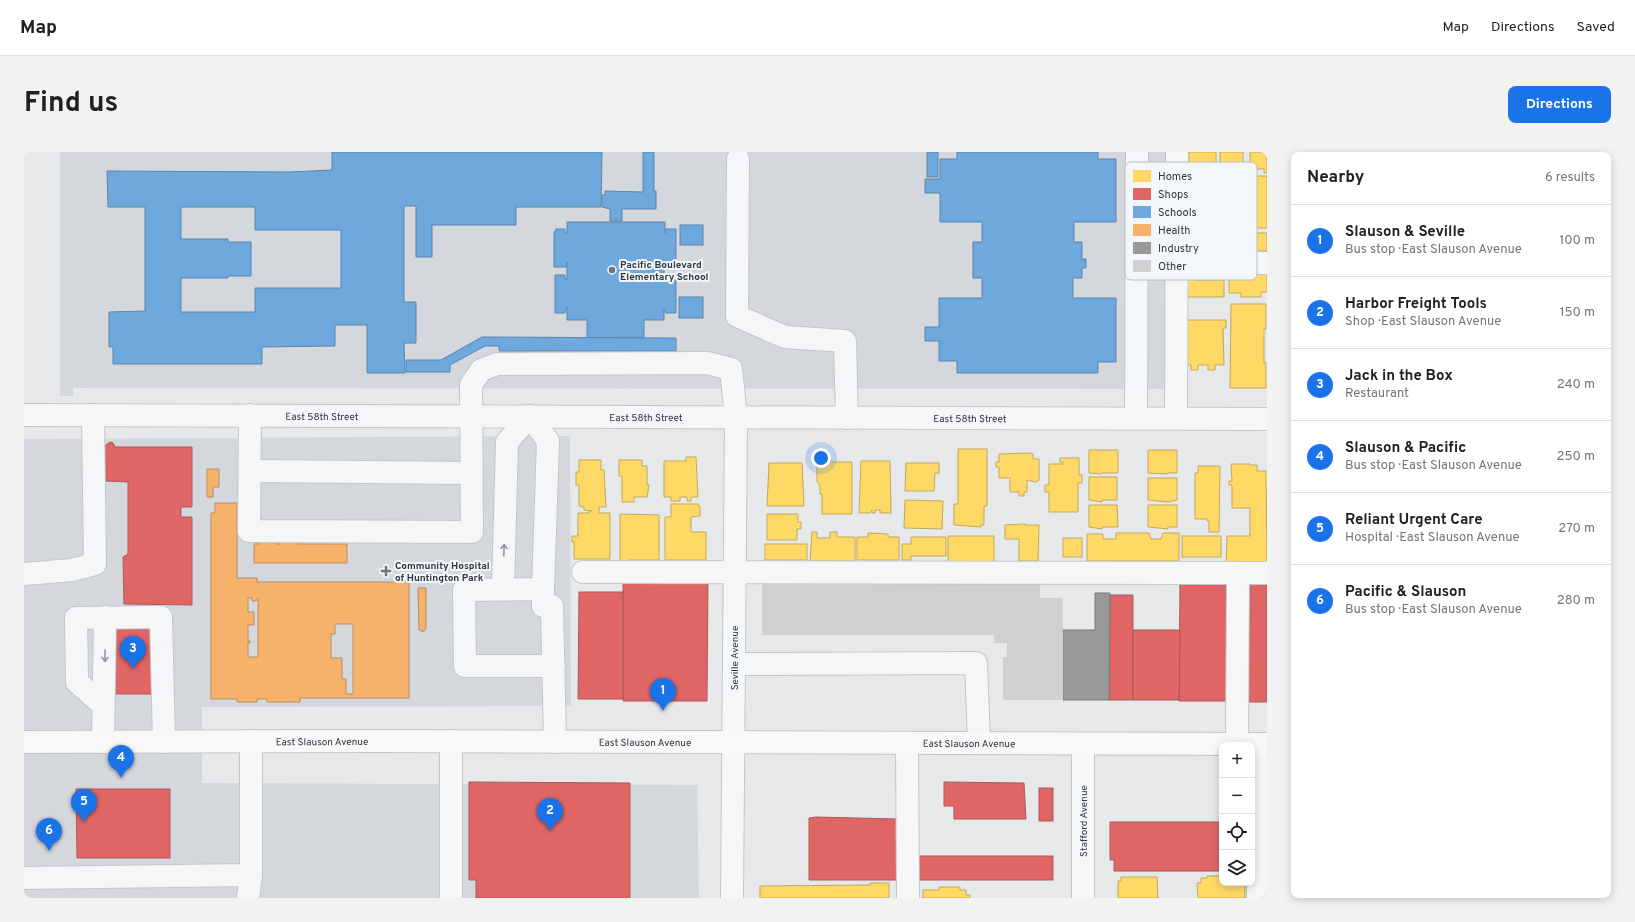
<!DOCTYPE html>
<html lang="en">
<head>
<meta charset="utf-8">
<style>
  :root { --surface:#fff; --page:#f2f2f2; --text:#202124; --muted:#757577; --line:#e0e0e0; --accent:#1a73e8 }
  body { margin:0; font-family:Overpass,sans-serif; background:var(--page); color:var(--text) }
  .controls { position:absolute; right:12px; bottom:12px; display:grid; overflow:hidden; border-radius:8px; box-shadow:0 2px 10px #0003 }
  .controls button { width:36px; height:36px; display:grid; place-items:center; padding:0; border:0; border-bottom:1px solid var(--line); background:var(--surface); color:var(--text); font:20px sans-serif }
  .you { position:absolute; left:797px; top:306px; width:14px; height:14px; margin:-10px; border:3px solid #fff; border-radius:50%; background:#1a73e8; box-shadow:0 0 0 6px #1a73e833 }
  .badge { display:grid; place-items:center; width:26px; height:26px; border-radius:50%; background:var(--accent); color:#fff; font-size:13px; font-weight:700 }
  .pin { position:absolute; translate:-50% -33px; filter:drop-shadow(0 1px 2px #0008) }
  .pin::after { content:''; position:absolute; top:21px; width:14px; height:12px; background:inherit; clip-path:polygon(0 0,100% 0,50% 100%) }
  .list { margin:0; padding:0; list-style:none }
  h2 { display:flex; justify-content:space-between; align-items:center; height:52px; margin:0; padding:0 16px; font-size:17px }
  h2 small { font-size:13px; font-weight:400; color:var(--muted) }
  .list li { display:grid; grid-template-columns:26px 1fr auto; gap:12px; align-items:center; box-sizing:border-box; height:72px; padding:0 16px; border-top:1px solid var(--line) }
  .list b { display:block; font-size:15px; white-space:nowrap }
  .list p { margin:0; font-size:13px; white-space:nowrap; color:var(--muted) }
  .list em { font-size:13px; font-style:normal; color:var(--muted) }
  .icon { flex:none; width:22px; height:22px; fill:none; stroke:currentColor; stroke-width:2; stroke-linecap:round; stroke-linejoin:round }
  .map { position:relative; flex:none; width:1243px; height:746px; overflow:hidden; border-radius:8px }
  header { display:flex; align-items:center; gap:24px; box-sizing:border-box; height:56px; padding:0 20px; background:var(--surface); border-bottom:1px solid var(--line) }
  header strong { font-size:19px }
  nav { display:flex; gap:22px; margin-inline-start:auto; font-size:14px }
  .intro { display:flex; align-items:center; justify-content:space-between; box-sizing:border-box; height:96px; padding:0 24px }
  h1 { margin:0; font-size:28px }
  .button { padding:10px 18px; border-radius:8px; background:var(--accent); color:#fff; font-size:14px; font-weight:700 }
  main { display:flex; gap:24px; padding:0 24px }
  aside { flex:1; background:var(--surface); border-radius:8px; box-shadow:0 2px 10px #0003 }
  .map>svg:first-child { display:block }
</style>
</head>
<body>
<header>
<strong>Map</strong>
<nav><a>Map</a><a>Directions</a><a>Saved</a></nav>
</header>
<div class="intro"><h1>Find us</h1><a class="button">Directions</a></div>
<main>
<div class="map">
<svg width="1243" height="746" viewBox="0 0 1243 746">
  <rect width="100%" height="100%" fill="#e6e8ea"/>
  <g fill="#d4d8dd">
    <path d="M36,0H1141V237L49,236V244H36Z"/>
    <path d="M546,284L547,554L178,555V631L673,633L675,746H0V287Z"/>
  </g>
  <g fill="#ffd966" stroke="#bfa95c">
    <path d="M1165,0H1192V24H1181V18H1165Z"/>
    <path d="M1196,0H1219V17H1205V21H1196Z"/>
    <path d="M1226,0H1243V21H1240V17H1226Z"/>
    <path d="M1229,24H1243V76H1226V52H1229Z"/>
    <rect x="1197" y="81" width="46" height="18"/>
    <path d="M1205,118H1243V140H1237V145H1217V141H1205Z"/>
    <path d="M1156,121H1172V128H1200V145H1156Z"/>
    <path d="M1207,152H1242V177H1240V211H1242V236H1206Z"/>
    <path d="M1156,168H1202V176H1199L1200,213H1191V218H1184V213H1174V218H1167V213H1159Z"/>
    <path d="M934,297H963V354H960V373H957V375L930,373V352H934Z"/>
    <path d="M1065,298H1094V321H1078V322L1065,321Z"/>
    <path d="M1124,298H1153V321H1143V322L1124,321Z"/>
    <path d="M1005,301L1009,302V307H1015V328L1012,330L1003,328V340H1000V344H995V340H986V326H975V315H972V310H975V302Z"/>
    <path d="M662,305H672L674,345H667V349H663V345H656V349H647V345H640V309H662Z"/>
    <path d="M1036,306H1055V323H1058V331H1054V360H1025V340H1021V333H1025V312H1039V310H1036Z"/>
    <path d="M555,308H577V318H580L582,355H575V361H586V407H550V390H548V384H554V361H565V359H568L560,358V355L555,354V333H552V320H555Z"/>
    <path d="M595,308H618V314H623V333H625L623,345H610V350H598V324H595Z"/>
    <path d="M837,309H866L867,361H856V358H851V361H848V358L846,361H835Z"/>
    <path d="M793,310H828V362H798V342H796V333L793,330Z"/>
    <path d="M745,311H778L780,354H743Z"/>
    <path d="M882,311H915V321H911L910,339H881Z"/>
    <path d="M1207,312H1226V313H1233V319H1242L1243,411H1202L1203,384H1226V356H1208V333H1205V329H1208Z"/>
    <path d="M1174,314H1196L1195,380H1185V369H1183V367H1171V321H1174Z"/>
    <path d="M1065,325H1093V348H1078V350L1065,348Z"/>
    <path d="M1124,326H1153V348L1144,350L1124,348Z"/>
    <path d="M881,348L919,349L918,377L880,376Z"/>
    <path d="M647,352H674V354H676V364L667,365V380H682V408H641V365H647Z"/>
    <path d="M1065,353H1093L1094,375H1078V377L1065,375Z"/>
    <path d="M1124,353H1153V375H1144V377L1124,375Z"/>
    <path d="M596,362L635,363V408H605L604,410H596Z"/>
    <path d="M743,362H774V370H777V377H773V388H743Z"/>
    <path d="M1001,372V373H1015L1014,409H995V387H981V373Z"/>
    <path d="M788,380H793V386H806V380H813V385H831V409H786Z"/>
    <path d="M844,381L864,382V385H875V408H833V385H844Z"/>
    <path d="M1092,381H1125L1127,387H1137L1139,381H1155V409H1063V382H1079V387H1092Z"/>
    <rect x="924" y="384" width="46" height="26"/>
    <rect x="1158" y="384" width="39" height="21"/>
    <path d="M887,385H922V404H887V408H878V392H887Z"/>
    <rect x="1039" y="386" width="19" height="19"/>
    <rect x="741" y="392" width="42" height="16"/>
    <path d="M1183,724H1198V731H1221V746H1174L1173,731H1177V726H1183Z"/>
    <path d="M1097,725H1133L1134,746H1094V729H1097Z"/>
    <path d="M846,731H865V746H736V734L846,733Z"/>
    <path d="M915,735H936V738H942V743H946V746H899V738H915Z"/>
  </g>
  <g fill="#e06666" stroke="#aa585c">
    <path d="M86,290L89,291L91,295H168V355H157V365H168V453L100,452L99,405L104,402V330L82,329L81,294Z"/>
    <path d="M599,427H684L683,549H599Z"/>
    <path d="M1156,430H1202L1203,549H1155Z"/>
    <path d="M1226,432H1243V550H1225Z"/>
    <path d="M555,440H599V547H554Z"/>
    <path d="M1086,443H1109V548H1085Z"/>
    <path d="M89,474H129L131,542H90Z"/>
    <path d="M1109,478H1156L1155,548H1109Z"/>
    <path d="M445,630L606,631V746H452V728H445Z"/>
    <path d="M920,630L1000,631L1002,667H930V654H920Z"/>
    <rect x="1015" y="636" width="14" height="33"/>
    <path d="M52,637H146V706H53Z"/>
    <path d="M792,665L873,667V728H785V666Z"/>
    <path d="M1086,670H1198V719H1090V708H1086Z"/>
    <rect x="890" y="704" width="139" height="24"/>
  </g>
  <g fill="#6fa8dc" stroke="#5b86ae" fill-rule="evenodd">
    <path d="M308,0H578L577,55H492V73H408V105H392V54H380V150H392V191H380L381,221H343V173H311V194L238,195V212H89V195H85V160L121,159V55H84L83,19L266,20L308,18ZM157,55H231V78H317V136H231V160H157V126H204V124H227V90H204V87H157Z"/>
    <path d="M619,0H630V39H632V57H598V69H586V57L578,55V43H581V39L619,40Z"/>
    <rect x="903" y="0" width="11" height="25"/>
    <path d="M933,0H1074V7H1092V70H1050V90H1058V107H1062V116H1058V126H1049V146H1092V210H1074V221H933V209H915V189H901V175H915V146H958V126H949V90H958V70H916V41H901V27H916V7H933Z"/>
    <path d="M543,70H641V81L642,77H652V115H642V111H640V127L642,123H652V161H642L640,157V168H620V186H563V168H543V155L541,161H531V123H541V127H543V110L542,115H530V81L532,77H541V81H543Z"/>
    <rect x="656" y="73" width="23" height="20"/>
    <rect x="655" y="145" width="24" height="21"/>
    <path d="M458,185L652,186V199H475V194H461L426,213V220H382V208H417Z"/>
  </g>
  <g fill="#f6b26b" stroke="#b98d5f" fill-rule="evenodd">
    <path d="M183,317H195V335H189V345H183Z"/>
    <path d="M191,351H213V426H233V430H385V546H276V550H243V547H233V550H213V547H187V361H191ZM224,446H228V449H232L234,446V505H224V491H226V489H224V473H230V460H224ZM311,472H329V542H322V527H318V506H307V482H311Z"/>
    <path d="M252,383V392H256V385H273V392H323V411H230V392H235V384Z"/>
    <path d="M394,436H402V477H400V480L395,478Z"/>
  </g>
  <path fill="#999" stroke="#787c80" d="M1071,441H1086L1085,548H1039V478H1071Z"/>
  <path fill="#ced0d2" d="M738,429H1016V446H1039V548H979V505H983V491H970V483H738Z"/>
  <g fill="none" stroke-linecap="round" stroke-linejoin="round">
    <g stroke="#c4c6c8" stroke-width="24">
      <g id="minor">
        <path d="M714,7L713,164L761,185L821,189L823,266"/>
        <path d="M1153,110L1243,111"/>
        <path id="s1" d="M0,263L1243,267"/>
        <path d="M226,263L225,379L448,380L447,233L457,218L473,212L683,211L707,217L712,265L708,746"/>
        <path d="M506,264L524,289L519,437"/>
        <path d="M1112,266L1113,0"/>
        <path d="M1152,266L1153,0"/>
        <path d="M226,319L448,321"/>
        <path d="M559,420L1243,421"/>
        <path d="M0,422L48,418L71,412L69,263"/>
        <path d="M479,437L483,290L506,264"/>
        <path d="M710,512L952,511L955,591"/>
        <path d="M530,514H441L440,438L519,437V454H528C529,499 530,544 531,590"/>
        <path d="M79,553L53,530L52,466L137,465L140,590"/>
        <path d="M427,589V746"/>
        <path d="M79,590L81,465"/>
        <path d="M883,591L884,746"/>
        <path d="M1059,592V746"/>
        <path d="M1213,592L1214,421"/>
        <path d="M0,726L227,723V589"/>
        <path d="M224,746L227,723"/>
        <path d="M1234,746L1235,592"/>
      </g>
    </g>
    <g stroke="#c2c5c8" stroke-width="24">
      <g id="major">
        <path id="s2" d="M0,590L355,589L1243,592"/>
      </g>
    </g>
    <use href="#minor" stroke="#f5f6f7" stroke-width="22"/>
    <use href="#major" stroke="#f8f8f8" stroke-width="22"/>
  </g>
  <defs><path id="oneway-shaft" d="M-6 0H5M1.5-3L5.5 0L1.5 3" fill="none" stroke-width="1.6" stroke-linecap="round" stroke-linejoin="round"/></defs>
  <g stroke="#90979e">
    <use href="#oneway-shaft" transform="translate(480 398) rotate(-88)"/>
    <use href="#oneway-shaft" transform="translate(81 504) rotate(90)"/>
  </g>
  <g fill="#6c767e" stroke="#f4f7f9" stroke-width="1.5">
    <circle cx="588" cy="118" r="4"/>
    <path d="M360 413h4v4h4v4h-4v4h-4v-4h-4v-4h4z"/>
  </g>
  <g text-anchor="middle" stroke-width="4" stroke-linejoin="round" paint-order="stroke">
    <g font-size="10" font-weight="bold" fill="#2b3844" stroke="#f4f7f9" text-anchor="start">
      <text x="596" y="116">Pacific Boulevard<tspan x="596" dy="12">Elementary School</tspan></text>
      <text x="371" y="417">Community Hospital<tspan x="371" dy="12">of Huntington Park</tspan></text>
    </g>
    <g font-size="10" fill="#2b3844" stroke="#f4f7f9">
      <text dy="4" stroke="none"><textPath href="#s1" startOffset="298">East 58th Street</textPath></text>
      <text dy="4" stroke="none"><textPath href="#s1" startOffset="622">East 58th Street</textPath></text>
      <text dy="4" stroke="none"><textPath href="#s1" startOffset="946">East 58th Street</textPath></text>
      <text transform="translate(710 506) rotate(-90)" y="4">Seville Avenue</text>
      <text dy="4" stroke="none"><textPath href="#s2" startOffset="298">East Slauson Avenue</textPath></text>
      <text dy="4" stroke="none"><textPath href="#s2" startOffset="621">East Slauson Avenue</textPath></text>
      <text dy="4" stroke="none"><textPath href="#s2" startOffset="945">East Slauson Avenue</textPath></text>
      <text transform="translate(1059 669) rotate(-90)" y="4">Stafford Avenue</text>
    </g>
  </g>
  <rect x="1101" y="10" width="132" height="118" rx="6" fill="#f4f7f9" stroke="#b8bec3" stroke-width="1"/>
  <rect x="1109" y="18" width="18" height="12" fill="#ffd966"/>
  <rect x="1109" y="36" width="18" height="12" fill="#e06666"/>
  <rect x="1109" y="54" width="18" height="12" fill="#6fa8dc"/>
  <rect x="1109" y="72" width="18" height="12" fill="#f6b26b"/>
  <rect x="1109" y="90" width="18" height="12" fill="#999"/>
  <rect x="1109" y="108" width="18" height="12" fill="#ced0d2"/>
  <g font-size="11" fill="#2b3844">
    <text x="1134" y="28">Homes</text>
    <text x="1134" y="46">Shops</text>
    <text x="1134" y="64">Schools</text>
    <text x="1134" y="82">Health</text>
    <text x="1134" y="100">Industry</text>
    <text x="1134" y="118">Other</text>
  </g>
</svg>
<div class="controls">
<button>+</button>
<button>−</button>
<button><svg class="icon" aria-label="locate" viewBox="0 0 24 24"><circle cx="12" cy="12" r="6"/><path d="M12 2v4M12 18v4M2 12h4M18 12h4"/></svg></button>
<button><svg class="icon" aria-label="layers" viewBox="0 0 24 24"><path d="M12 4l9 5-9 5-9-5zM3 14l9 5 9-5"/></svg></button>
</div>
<div class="you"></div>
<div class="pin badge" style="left:639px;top:559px">1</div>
<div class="pin badge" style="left:526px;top:679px">2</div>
<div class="pin badge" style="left:109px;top:517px">3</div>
<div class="pin badge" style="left:97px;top:626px">4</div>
<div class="pin badge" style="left:60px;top:670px">5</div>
<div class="pin badge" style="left:25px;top:699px">6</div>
</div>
<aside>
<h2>Nearby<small>6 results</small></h2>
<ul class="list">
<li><span class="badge">1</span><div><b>Slauson &amp; Seville</b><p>Bus stop · East Slauson Avenue</p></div><em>100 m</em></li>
<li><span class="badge">2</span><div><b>Harbor Freight Tools</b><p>Shop · East Slauson Avenue</p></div><em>150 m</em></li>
<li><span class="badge">3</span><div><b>Jack in the Box</b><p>Restaurant</p></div><em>240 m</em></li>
<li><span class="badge">4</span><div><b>Slauson &amp; Pacific</b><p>Bus stop · East Slauson Avenue</p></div><em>250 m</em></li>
<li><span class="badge">5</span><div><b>Reliant Urgent Care</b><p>Hospital · East Slauson Avenue</p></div><em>270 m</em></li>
<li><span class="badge">6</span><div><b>Pacific &amp; Slauson</b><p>Bus stop · East Slauson Avenue</p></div><em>280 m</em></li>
</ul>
</aside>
</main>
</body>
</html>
